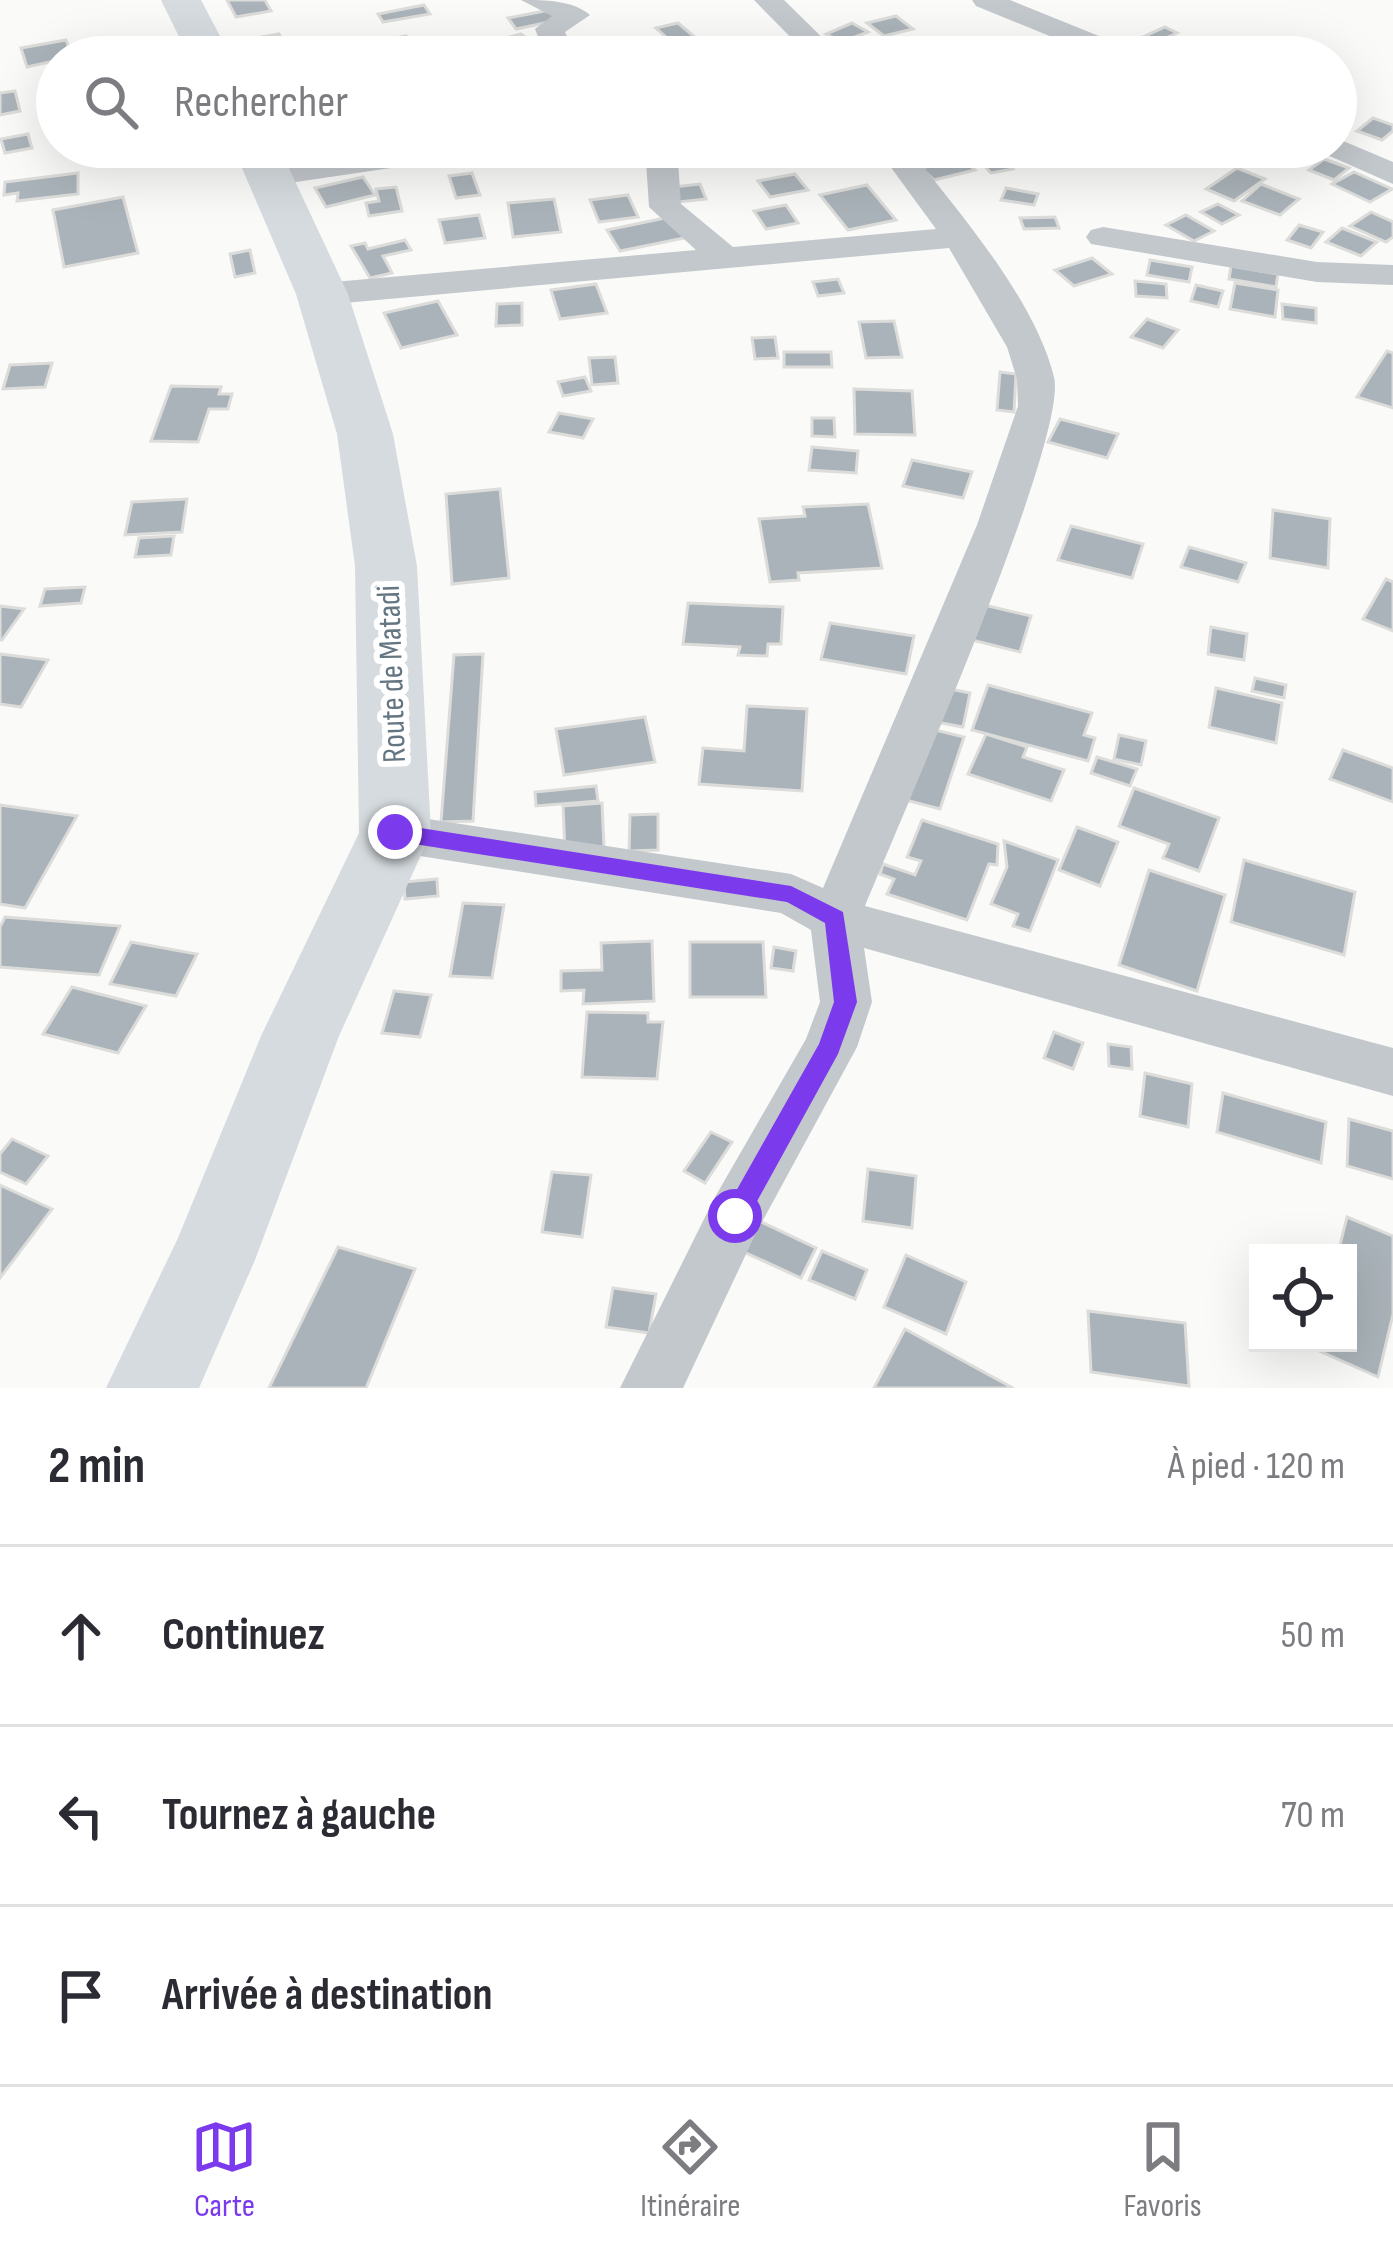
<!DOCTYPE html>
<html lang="fr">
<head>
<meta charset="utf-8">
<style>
  :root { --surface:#fff; --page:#f7f7f7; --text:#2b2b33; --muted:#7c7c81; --line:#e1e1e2; --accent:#7c3aed }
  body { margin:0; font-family:"Sofia Sans Condensed",sans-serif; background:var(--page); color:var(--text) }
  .controls { position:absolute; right:36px; bottom:36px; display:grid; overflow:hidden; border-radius:0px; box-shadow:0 12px 48px #0002 }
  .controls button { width:108px; height:108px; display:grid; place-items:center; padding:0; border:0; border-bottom:3px solid var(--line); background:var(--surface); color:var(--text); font:60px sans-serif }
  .stop { position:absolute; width:36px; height:36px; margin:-27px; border:9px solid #7c3aed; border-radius:50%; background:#fff }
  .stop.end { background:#7c3aed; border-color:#fff; box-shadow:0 3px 12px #0008 }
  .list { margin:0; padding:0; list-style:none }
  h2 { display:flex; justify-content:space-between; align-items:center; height:156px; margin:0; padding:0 48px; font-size:51px }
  h2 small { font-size:39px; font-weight:400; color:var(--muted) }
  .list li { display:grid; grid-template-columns:78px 1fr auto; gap:36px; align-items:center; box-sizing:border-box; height:180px; padding:0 48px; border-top:3px solid var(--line) }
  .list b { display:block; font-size:45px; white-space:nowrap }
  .list em { font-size:39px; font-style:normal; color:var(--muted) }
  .icon { flex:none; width:66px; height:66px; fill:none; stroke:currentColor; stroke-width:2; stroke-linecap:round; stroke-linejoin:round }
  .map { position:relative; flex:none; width:1393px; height:1388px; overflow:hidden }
  .search { position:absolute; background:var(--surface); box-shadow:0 12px 48px #0002; left:36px; right:36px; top:36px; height:132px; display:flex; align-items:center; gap:30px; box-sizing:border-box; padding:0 42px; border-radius:66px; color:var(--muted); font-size:45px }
  .sheet { height:696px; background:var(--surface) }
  nav { display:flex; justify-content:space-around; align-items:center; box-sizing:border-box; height:168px; border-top:3px solid var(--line); background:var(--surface); font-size:33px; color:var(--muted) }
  nav a { display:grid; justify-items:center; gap:6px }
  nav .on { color:var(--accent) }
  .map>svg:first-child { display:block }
</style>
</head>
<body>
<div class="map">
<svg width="1393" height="1388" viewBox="0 0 1393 1388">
  <rect width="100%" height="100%" fill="#fafaf8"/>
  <g fill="#aab3b9" stroke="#dcdcda" stroke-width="3">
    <path d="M227,0H265L271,11L236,17Z"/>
    <path d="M424,5L430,14L383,22L378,14Z"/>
    <path d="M555,9L563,19L516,29L508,18Z"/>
    <path d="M896,16L913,29L884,36L867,23Z"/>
    <path d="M678,23L697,39L674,44L656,28Z"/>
    <path d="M852,23L868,32L842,42L826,34Z"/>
    <path d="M1165,27L1177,33L1145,47L1132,42Z"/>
    <path d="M279,34L289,53L254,57L245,40Z"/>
    <path d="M521,34L544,54L524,57L503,39Z"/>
    <path d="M406,36L418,50L456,42L466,55L400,57L387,40Z"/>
    <path d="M66,40L72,57L27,67L21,48Z"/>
    <path d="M358,44L366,57L296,56Z"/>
    <path d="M15,91L20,111L0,115V93Z"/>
    <path d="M1373,118L1393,125V131L1382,140L1357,131Z"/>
    <path d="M28,134L32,148L5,153L1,139Z"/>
    <path d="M919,147H947L955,152L927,162L911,150Z"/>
    <path d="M999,153L1013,169L991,173L976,157Z"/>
    <path d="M962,158L975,170L934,180L921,168Z"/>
    <path d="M1324,159L1349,168L1334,180L1309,170Z"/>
    <path d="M1237,168L1265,179L1234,201L1206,189Z"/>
    <path d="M1354,172L1392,189L1370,202L1332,184Z"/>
    <path d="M78,173V194L17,201L18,193L4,195L5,182Z"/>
    <path d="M472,173L480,195L456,198L449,176Z"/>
    <path d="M795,174L808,190L770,197L758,181Z"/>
    <path d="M363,177L375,195L326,207L315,188Z"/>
    <path d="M700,184L706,199L679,202L673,187Z"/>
    <path d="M1261,184L1299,199L1280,215L1242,201Z"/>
    <path d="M867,185L896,220L848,230L820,195Z"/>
    <path d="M396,187L402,211L369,216L366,203L379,201L376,189Z"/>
    <path d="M1006,188L1038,194L1034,205L1001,200Z"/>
    <path d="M628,195L638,217L599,222L590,200Z"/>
    <path d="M123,197L138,253L64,267L53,210Z"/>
    <path d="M554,199L561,232L513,237L508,203Z"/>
    <path d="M1218,204L1239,215L1222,224L1201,212Z"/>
    <path d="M786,205L798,223L766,229L754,211Z"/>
    <path d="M1371,212L1393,222V237L1386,242L1350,226Z"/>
    <path d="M479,215L485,238L445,243L439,220Z"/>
    <path d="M1186,215L1214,231L1194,241L1166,225Z"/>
    <path d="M670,217L684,238L620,251L607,230Z"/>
    <path d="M1055,217L1059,228L1024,229L1020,218Z"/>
    <path d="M1299,225L1323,232L1311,248L1287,240Z"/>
    <path d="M1342,228L1377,242L1361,256L1326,242Z"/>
    <path d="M405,240L411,250L383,256L392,273L370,278L351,246L365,243L368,249Z"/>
    <path d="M250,250L255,273L235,277L230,254Z"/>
    <path d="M1092,258L1112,274L1074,286L1055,270Z"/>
    <path d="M1150,260L1192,267L1189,282L1147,275Z"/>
    <path d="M1231,266L1278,274L1276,287L1229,279Z"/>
    <path d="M838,279L844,293L818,296L813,282Z"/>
    <path d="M1135,281L1166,284L1167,298L1136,296Z"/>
    <path d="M1235,283L1278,290L1275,317L1230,309Z"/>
    <path d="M596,284L607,313L560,319L551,290Z"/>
    <path d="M1196,285L1223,291L1218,307L1191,301Z"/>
    <path d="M438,301L457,335L401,348L384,313Z"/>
    <path d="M522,303V325L496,326L497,304Z"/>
    <path d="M1282,304L1316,308V323L1283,319Z"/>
    <path d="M1147,319L1178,330L1163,348L1131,337Z"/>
    <path d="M894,321L902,357L866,358L859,322Z"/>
    <path d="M775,337L778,358L755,359L752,338Z"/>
    <path d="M1387,351L1393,353V408L1357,397Z"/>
    <path d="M784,352H831L832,367H784Z"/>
    <path d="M615,357L618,383L592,385L589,358Z"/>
    <path d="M52,363L45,387L3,389L10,365Z"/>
    <path d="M1000,372L1016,374L1014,412L997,410Z"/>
    <path d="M585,377L591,391L563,396L558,382Z"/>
    <path d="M171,386L221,387L219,394H232L228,409H209L198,442L151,441Z"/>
    <path d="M854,389L912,391L915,435L855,434Z"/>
    <path d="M559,413L593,419L583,438L549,432Z"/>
    <path d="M812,418H834L835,437L812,436Z"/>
    <path d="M1060,419L1118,434L1107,458L1048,442Z"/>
    <path d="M812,447L858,451L856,473L809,470Z"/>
    <path d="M912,460L972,472L963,498L903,486Z"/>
    <path d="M500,489L509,578L452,584L446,494Z"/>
    <path d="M187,499L182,532L125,535L132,502Z"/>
    <path d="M868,504L882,568L798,573L799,580L770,582L759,519L805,516L803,507Z"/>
    <path d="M1273,510L1330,519L1328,568L1270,558Z"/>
    <path d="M1071,526L1143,544L1132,578L1058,560Z"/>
    <path d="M174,536L171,555L135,557L139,538Z"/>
    <path d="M1189,547L1246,563L1238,582L1181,567Z"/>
    <path d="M1386,579L1393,582V631L1363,619Z"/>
    <path d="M85,587L81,603L40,606L45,589Z"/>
    <path d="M688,603L783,607L781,644H768L767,656L738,655L740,647L683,644Z"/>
    <path d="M980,604L1031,616L1020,652L968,639Z"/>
    <path d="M0,606L24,609L2,640H0Z"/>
    <path d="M830,623L914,636L906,674L821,659Z"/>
    <path d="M1211,627L1247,634L1244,660L1208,654Z"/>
    <path d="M0,654L48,660L21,707L0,704Z"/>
    <path d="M483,654L473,821L441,822L454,655Z"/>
    <path d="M1255,678L1286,685L1284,698L1252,691Z"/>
    <path d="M988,685L1092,713L1084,735L1095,738L1088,761L972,730Z"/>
    <path d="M945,688L970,693L963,727L936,722Z"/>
    <path d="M1216,688L1282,703L1276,743L1209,727Z"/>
    <path d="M747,706L807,709L802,791L699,784L703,748L744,751Z"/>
    <path d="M645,717L655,762L564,775L556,729Z"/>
    <path d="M927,728L964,737L940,809L902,799Z"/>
    <path d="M986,734L1027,747L1023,757L1064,770L1051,801L968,774Z"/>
    <path d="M1119,735L1146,741L1141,765L1114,759Z"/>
    <path d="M1343,750L1393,768V802L1330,779Z"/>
    <path d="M1097,757L1137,769L1130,786L1091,773Z"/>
    <path d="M596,786L598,801L536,806L535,792Z"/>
    <path d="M1134,788L1219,818L1199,871L1163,858L1169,844L1119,826Z"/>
    <path d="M602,803L604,847L565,850L563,806Z"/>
    <path d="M0,805L77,816L25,908L0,904Z"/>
    <path d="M658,814V850L629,851L630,815Z"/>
    <path d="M922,820L998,844L997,865L989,864L967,920L887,894L894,879L880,874L883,864L915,875L921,861L907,857Z"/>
    <path d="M1077,827L1118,842L1100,886L1059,870Z"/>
    <path d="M1004,841L1058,860L1030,931L1013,926L1018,914L991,904L1007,867Z"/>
    <path d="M1244,860L1355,892L1344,955L1231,922Z"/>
    <path d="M1149,870L1225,895L1197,991L1119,965Z"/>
    <path d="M437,879L438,896L405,899L404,882Z"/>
    <path d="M463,903L504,905L492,978L450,976Z"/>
    <path d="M5,917L120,926L99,975L0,967V927Z"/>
    <path d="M652,941L654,1001L583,1004L584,990L561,991V971L602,970L601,943Z"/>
    <path d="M131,942L197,954L176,996L110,984Z"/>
    <path d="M690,942H763L766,997H690Z"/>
    <path d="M774,947L796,951L793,971L771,968Z"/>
    <path d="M72,987L146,1006L118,1053L43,1034Z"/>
    <path d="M394,991L431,995L420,1037L382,1033Z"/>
    <path d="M587,1012L648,1013V1022H663L657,1079L582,1077Z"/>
    <path d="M1054,1032L1083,1043L1073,1069L1044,1058Z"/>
    <path d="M1108,1044L1131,1047L1132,1069L1109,1066Z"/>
    <path d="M1145,1073L1192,1084L1188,1127L1140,1116Z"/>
    <path d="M1223,1093L1326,1122L1321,1163L1217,1132Z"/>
    <path d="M1349,1119L1393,1131V1179L1347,1166Z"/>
    <path d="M711,1132L732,1142L705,1183L684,1171Z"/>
    <path d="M12,1139L48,1156L26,1184L0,1172V1154Z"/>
    <path d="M868,1169L916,1176L912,1228L863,1221Z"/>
    <path d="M552,1172L591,1175L582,1237L542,1232Z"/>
    <path d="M0,1185L52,1209L0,1278Z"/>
    <path d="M751,1217L816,1248L801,1278L735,1248Z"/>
    <path d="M1347,1217L1393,1236V1314L1378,1377L1313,1348L1314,1343H1348V1253H1338Z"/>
    <path d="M338,1247L415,1269L366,1388H269Z"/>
    <path d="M822,1251L867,1270L855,1299L809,1280Z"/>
    <path d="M906,1255L966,1282L946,1334L884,1307Z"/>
    <path d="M613,1288L656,1294L649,1333L606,1327Z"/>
    <path d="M1088,1311L1185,1323L1189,1386L1091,1372Z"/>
    <path d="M905,1329L1013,1388H874Z"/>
  </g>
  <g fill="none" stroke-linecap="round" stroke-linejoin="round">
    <g fill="#c3c8cc" fill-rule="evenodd">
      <path d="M521,0C546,0 572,0 590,15L565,32L576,57H546L535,29L552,16Z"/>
      <path d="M754,0H784L842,57H810Z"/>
      <path d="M972,0H1010L1136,51L1141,57H1101L976,6Z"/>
      <path d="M1336,138L1393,162V184L1325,154L1320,147H1336Z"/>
      <path d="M405,147H488L472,156L269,186L253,176L269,166Z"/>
      <path d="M636,147H668L678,161L681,204L733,247L936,229L876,147H908C958,212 1034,297 1054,377C1069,439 899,822 865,906L1393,1048V1096L864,948L872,1002L857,1047L755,1235L683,1388H620L715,1197L806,1039L820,1002L811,930L781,913L395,852L378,846L371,833L378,820L395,814L791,874L823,888L977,525L1018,406L1017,379L1007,347L949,248L322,305L310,301L304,294L310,287L322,283L696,250L649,207L646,161Z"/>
      <path d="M1103,227L1317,262L1393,265V285L1317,282L1091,244L1086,237L1091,230Z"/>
    </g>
    <g fill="#d6dbdf" fill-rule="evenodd">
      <path d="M161,0H201L231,57H189Z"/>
      <path d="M233,147H279L348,294L393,434L417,566L431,833L339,1036L255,1260L199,1388H106L178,1238L261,1036L359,833L355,566L337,434L296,294Z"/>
    </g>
  </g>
  <path fill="#7c3aed" d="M395,824L791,886L843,912L857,1002L838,1054L744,1225L735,1228L722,1216L819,1044L834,1002L825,923L787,902L395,841L385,832Z"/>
  <g text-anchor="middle" stroke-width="12" stroke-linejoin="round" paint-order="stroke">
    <g font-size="33" fill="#657683" stroke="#fff">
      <text transform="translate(390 674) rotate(-92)" y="12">Route de Matadi</text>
    </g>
  </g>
</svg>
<div class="controls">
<button><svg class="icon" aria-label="locate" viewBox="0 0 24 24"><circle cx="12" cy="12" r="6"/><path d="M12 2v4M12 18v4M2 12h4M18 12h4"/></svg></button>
</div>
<div class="stop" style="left:735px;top:1216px"></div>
<div class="stop end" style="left:395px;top:832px"></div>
<div class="search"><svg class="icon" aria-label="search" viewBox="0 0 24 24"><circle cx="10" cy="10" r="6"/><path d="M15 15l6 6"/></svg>Rechercher</div>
</div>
<section class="sheet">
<h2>2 min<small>À pied · 120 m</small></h2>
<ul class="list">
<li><svg class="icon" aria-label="ahead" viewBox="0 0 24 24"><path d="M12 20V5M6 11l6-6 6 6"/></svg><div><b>Continuez</b></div><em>50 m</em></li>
<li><svg class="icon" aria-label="left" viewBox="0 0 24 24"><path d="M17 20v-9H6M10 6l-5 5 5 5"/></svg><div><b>Tournez à gauche</b></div><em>70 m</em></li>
<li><svg class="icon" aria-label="arrive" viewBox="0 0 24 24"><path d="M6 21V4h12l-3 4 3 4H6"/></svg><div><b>Arrivée à destination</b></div></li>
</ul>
</section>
<nav>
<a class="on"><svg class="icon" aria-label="map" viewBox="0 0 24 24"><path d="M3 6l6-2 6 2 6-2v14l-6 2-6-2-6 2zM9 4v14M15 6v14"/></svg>Carte</a>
<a><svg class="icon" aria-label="directions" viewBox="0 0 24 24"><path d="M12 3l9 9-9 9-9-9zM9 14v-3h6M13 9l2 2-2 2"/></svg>Itinéraire</a>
<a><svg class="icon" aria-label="saved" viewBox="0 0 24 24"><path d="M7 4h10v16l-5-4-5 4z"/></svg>Favoris</a>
</nav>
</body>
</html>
